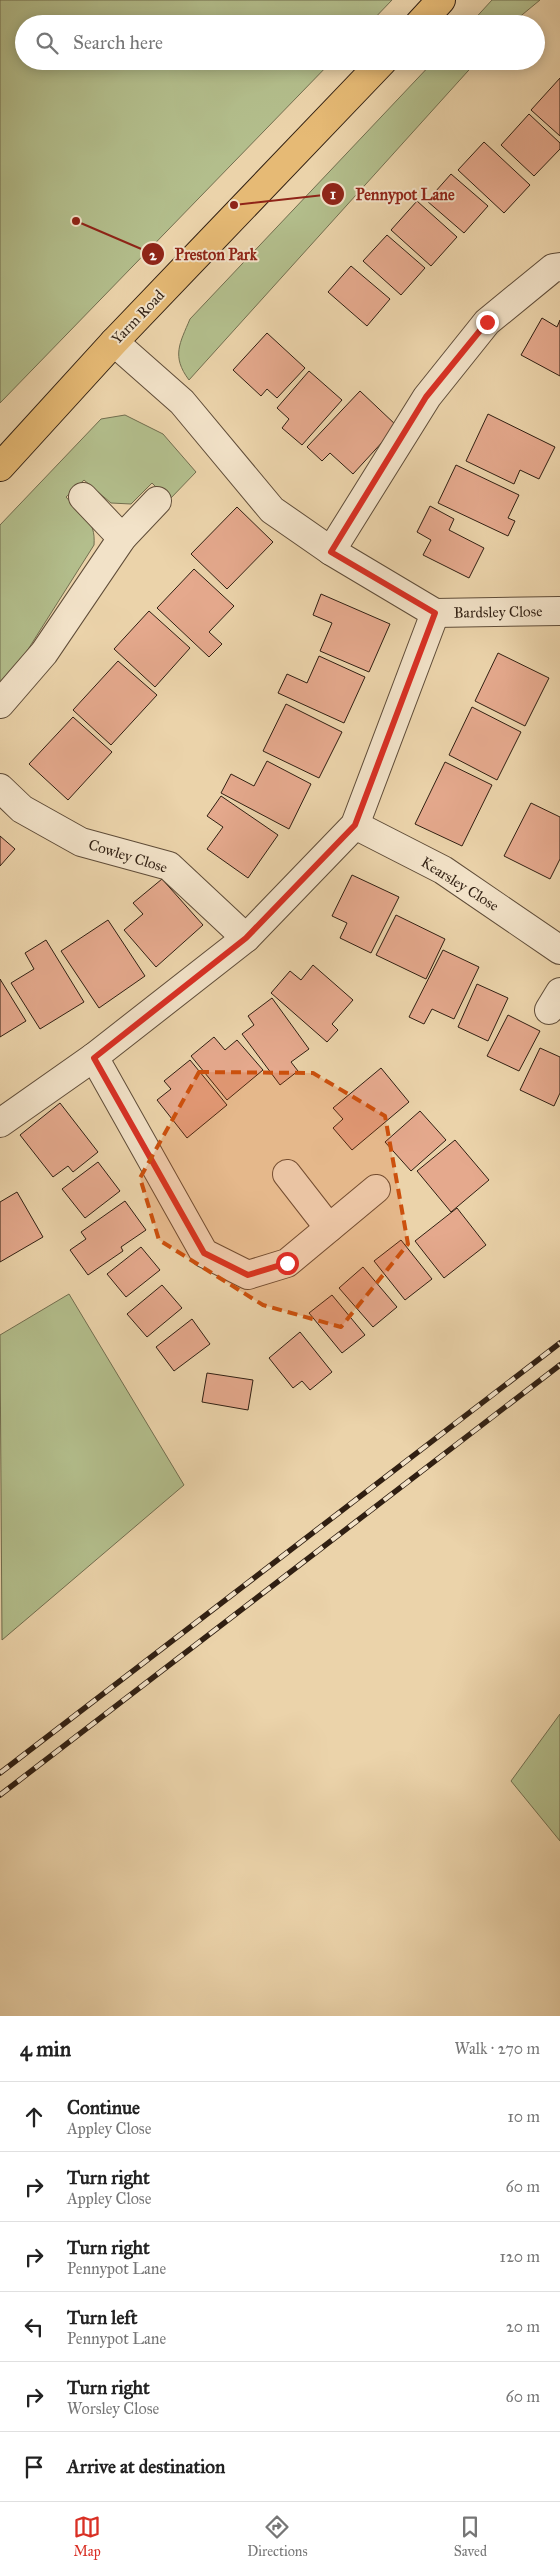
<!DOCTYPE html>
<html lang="en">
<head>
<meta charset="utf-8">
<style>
  :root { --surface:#fff; --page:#f2f2f2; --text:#222; --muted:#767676; --line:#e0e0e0; --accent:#d93025 }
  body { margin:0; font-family:"IM FELL Great Primer",serif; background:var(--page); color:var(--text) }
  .stop { position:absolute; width:15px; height:15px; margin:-11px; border:4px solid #d93025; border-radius:50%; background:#fff }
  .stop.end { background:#d93025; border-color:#fff; box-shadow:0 1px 5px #0008 }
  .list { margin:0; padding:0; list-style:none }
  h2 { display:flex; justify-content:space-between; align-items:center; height:65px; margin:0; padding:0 20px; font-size:21px }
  h2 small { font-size:16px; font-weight:400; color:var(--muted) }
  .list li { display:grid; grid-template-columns:32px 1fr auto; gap:15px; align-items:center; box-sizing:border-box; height:70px; padding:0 20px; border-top:1px solid var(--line) }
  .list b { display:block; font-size:19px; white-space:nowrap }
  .list p { margin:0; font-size:16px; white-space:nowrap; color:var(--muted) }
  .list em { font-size:16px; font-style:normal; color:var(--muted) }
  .icon { flex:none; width:28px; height:28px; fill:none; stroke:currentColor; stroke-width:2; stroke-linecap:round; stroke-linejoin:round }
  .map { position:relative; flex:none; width:560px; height:2016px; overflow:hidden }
  .search { position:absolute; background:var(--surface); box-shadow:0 2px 12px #0003; left:15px; right:15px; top:15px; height:55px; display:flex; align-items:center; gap:12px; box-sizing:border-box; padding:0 18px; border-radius:28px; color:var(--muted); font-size:19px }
  .sheet { height:485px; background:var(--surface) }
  nav { display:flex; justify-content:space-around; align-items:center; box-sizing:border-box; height:70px; border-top:1px solid var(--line); background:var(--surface); font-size:14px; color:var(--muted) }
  nav a { display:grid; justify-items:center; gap:2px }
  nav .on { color:var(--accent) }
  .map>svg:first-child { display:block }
</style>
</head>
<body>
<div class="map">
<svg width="560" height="2016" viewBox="0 0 560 2016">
  <rect width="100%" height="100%" fill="#ebd3aa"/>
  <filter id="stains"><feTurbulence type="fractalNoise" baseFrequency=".004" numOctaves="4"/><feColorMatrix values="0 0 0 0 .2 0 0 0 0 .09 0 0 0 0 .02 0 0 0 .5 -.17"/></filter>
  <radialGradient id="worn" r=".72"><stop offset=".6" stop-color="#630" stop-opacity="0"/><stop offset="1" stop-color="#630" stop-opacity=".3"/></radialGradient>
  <g fill="#b3be8c" stroke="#726e4f">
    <path d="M0,0H392L369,24H24V61H332L0,403Z"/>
    <path d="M492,0H540L511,24H470Z"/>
    <path d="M434,61H477L189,380C171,356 180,343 190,319Z"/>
    <path d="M125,415L163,434L196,472L169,500L152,483L131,504L111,503L84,480L66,497C81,514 96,519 94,545L15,670L0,687V525L101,419Z"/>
    <path d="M69,1294L184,1485L2,1640L0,1335Z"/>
    <path d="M560,1714V1841L511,1781Z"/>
  </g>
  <g fill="#e5a98d" stroke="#301f12">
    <path d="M560,78V136L531,110Z"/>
    <path d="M529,114L560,143V149L534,176L501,145Z"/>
    <path d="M484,142L530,185L504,213L458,170Z"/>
    <path d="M451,174L488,206L464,233L427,201Z"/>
    <path d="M417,201L457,237L431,266L391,230Z"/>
    <path d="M387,235L425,268L401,295L363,261Z"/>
    <path d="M351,266L390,299L367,326L328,292Z"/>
    <path d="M542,318L557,327L560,320V376L521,355Z"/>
    <path d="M267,333L305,368L277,398L267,389L261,396L233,370Z"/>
    <path d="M309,371L342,400L302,445L282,428L289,419L277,408Z"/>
    <path d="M360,391L397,426L353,474L330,453L322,461L307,447Z"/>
    <path d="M488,414L555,447L539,479L520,470L514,484L466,461Z"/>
    <path d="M456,465L519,495L508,518L515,521L508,536L438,503Z"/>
    <path d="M430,506L454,519L449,530L484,548L469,578L423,555L431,540L417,532Z"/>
    <path d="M237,507L273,542L227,589L191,554Z"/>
    <path d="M194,569L234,606L209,632L222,644L209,657L157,608Z"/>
    <path d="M321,594L390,624L369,672L320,651L332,623L313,615Z"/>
    <path d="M149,611L190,648L155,687L114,649Z"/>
    <path d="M498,653L549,678L525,726L475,701Z"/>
    <path d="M319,656L365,677L344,723L278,693L287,674L307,683Z"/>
    <path d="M118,661L157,695L111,745L73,710Z"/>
    <path d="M286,704L342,732L319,778L263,751Z"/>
    <path d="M472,707L521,732L497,780L449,755Z"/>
    <path d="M73,717L112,752L68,800L29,764Z"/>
    <path d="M267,761L311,784L289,829L221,793L231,774L254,786Z"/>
    <path d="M445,762L492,785L462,846L415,824Z"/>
    <path d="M221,796L278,835L248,878L207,849L223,827L207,816Z"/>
    <path d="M531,803L560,817V859L550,879L504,856Z"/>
    <path d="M0,836L15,849L0,866Z"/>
    <path d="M352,875L399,897L371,953L340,938L347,923L332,916Z"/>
    <path d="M162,879L203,925L156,967L124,930L143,914L133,903Z"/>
    <path d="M396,915L445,939L426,979L376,955Z"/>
    <path d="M108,920L145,976L99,1008L61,951Z"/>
    <path d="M46,940L84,1002L40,1029L11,983L34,969L25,953Z"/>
    <path d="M443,950L479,967L454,1019L432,1009L424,1024L409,1017Z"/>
    <path d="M313,965L353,1000L332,1024L338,1030L327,1042L271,993L290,971L301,980Z"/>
    <path d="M0,979L26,1021L0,1037Z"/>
    <path d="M477,984L508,998L488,1041L458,1027Z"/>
    <path d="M272,998L309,1049L291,1062L298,1071L280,1085L242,1034L254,1025L248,1016Z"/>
    <path d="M508,1015L540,1031L519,1071L487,1056Z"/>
    <path d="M214,1037L225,1050L237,1040L263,1070L227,1100L191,1056Z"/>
    <path d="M540,1048L560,1057V1093L554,1106L520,1090Z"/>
    <path d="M190,1060L227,1105L187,1138L157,1100L171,1089L164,1081Z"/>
    <path d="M381,1068L409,1102L352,1150L333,1128L343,1119L333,1108Z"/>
    <path d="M60,1103L98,1152L73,1172L68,1166L53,1177L20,1135Z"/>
    <path d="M420,1111L446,1140L411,1171L385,1142Z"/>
    <path d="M455,1140L489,1180L451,1212L417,1171Z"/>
    <path d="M98,1162L120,1191L85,1218L62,1189Z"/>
    <path d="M17,1192L43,1237L0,1262V1202Z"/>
    <path d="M125,1201L146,1230L121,1247L123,1251L88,1275L70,1250L86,1239L81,1232Z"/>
    <path d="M457,1208L486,1245L444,1278L415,1241Z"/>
    <path d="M401,1240L432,1279L405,1300L374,1261Z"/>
    <path d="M141,1247L160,1270L126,1297L107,1274Z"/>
    <path d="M363,1267L397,1307L373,1327L339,1288Z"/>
    <path d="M162,1285L182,1308L147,1337L127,1314Z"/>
    <path d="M332,1295L365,1335L342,1353L309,1313Z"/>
    <path d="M192,1319L210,1344L174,1371L156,1347Z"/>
    <path d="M300,1332L332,1372L310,1390L302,1381L293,1388L269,1358Z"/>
    <path d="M207,1373L253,1380L248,1410L202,1402Z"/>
  </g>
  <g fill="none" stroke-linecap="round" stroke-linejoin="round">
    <g stroke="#5f4c38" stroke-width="30">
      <g id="street">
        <path d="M83,497L122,538"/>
        <path d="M331,551L427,397L487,322L553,268L560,267"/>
        <path d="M435,613L560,611"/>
        <path d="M0,704L44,653L122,538L157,501"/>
        <path d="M0,788L22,809L81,842L169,866L246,938"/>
        <path d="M355,825L443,870L560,950"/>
        <path d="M549,1010L560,992"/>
        <path d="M94,1057L204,1253L248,1275L287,1263L376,1189"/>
        <path d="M0,1123L94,1057L246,938L355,825L435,613L331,551L272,510L182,402L114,342"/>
        <path d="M287,1174L329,1228"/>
      </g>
    </g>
    <g stroke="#301f12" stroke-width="30">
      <g id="primary">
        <path d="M419,24L441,0"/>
        <path d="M0,467L114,342L383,61"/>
      </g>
    </g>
    <use href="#street" stroke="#f2e2c8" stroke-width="28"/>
    <use href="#primary" stroke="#e6ba75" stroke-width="28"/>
    <g stroke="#301f12" stroke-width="5.5">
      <g id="rail">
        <path d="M0,1773L560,1343"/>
        <path d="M0,1795L560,1365"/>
      </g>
    </g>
    <use href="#rail" stroke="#f2e2c8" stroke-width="4" stroke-dasharray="11" stroke-linecap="butt"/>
  </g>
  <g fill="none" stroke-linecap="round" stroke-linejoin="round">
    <path stroke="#d93025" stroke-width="6" d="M287,1263L248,1275L204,1253L94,1058L246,938L355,825L435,613L331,552L426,397L487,322"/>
  </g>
  <path fill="#cc500d" fill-opacity="0.2" stroke="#cc500d" stroke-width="4" stroke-dasharray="10 6" stroke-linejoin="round" d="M199,1072L313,1073L385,1116L408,1244L341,1327L263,1305L159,1240L140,1178Z"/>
  <g text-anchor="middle" stroke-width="4" stroke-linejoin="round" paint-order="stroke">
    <g font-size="15" fill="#301f12" stroke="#f2e2c8">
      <text transform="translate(138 317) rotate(-46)" y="5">Yarm Road</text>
      <text transform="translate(498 612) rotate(-1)" y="5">Bardsley Close</text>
      <text transform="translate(128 856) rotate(17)" y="5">Cowley Close</text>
      <text transform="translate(460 884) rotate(32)" y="5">Kearsley Close</text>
    </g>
  </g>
  <path fill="none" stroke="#8f2418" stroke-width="2" d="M234 205L333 194M76 221L153 254"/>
  <g fill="#8f2418" stroke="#f2e2c8" stroke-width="2">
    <circle cx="234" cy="205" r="5"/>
    <circle cx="76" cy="221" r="5"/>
    <circle cx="333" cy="194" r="12"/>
    <circle cx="153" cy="254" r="12"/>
  </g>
  <g font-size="15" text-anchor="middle" font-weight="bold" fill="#fff">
    <text x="333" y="199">1</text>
    <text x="153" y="260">2</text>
  </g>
  <g font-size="16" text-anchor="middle" font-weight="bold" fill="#8f2418" stroke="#f2e2c8" stroke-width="4" stroke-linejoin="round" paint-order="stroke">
    <text x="405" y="200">Pennypot Lane</text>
    <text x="216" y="260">Preston Park</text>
  </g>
  <rect width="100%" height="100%" filter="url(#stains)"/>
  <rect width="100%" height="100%" fill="url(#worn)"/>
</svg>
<div class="stop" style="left:287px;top:1263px"></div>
<div class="stop end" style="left:487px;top:322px"></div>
<div class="search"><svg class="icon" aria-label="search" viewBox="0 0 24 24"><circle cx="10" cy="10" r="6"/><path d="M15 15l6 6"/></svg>Search here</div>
</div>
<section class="sheet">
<h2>4 min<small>Walk · 270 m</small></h2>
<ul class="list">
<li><svg class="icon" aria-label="ahead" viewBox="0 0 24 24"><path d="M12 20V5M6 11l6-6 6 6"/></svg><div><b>Continue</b><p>Appley Close</p></div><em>10 m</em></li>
<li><svg class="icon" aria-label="right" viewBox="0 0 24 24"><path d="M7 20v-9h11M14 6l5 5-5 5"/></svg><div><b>Turn right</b><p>Appley Close</p></div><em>60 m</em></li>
<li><svg class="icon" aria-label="right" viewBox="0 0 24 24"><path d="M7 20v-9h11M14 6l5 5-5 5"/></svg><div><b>Turn right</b><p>Pennypot Lane</p></div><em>120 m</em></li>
<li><svg class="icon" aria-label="left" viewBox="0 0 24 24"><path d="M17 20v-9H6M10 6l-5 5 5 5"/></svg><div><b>Turn left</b><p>Pennypot Lane</p></div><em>20 m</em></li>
<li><svg class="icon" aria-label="right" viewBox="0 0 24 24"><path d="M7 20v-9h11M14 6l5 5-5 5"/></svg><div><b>Turn right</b><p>Worsley Close</p></div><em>60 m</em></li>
<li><svg class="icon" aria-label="arrive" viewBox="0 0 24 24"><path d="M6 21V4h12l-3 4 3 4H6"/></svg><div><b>Arrive at destination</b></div></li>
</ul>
</section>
<nav>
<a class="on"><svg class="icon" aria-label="map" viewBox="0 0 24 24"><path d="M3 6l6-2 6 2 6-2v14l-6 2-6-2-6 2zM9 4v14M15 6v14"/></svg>Map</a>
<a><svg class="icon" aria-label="directions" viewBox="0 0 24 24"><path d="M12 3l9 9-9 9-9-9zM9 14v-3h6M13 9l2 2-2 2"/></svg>Directions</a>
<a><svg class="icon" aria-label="saved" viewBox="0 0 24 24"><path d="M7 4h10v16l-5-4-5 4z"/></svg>Saved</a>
</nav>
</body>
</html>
